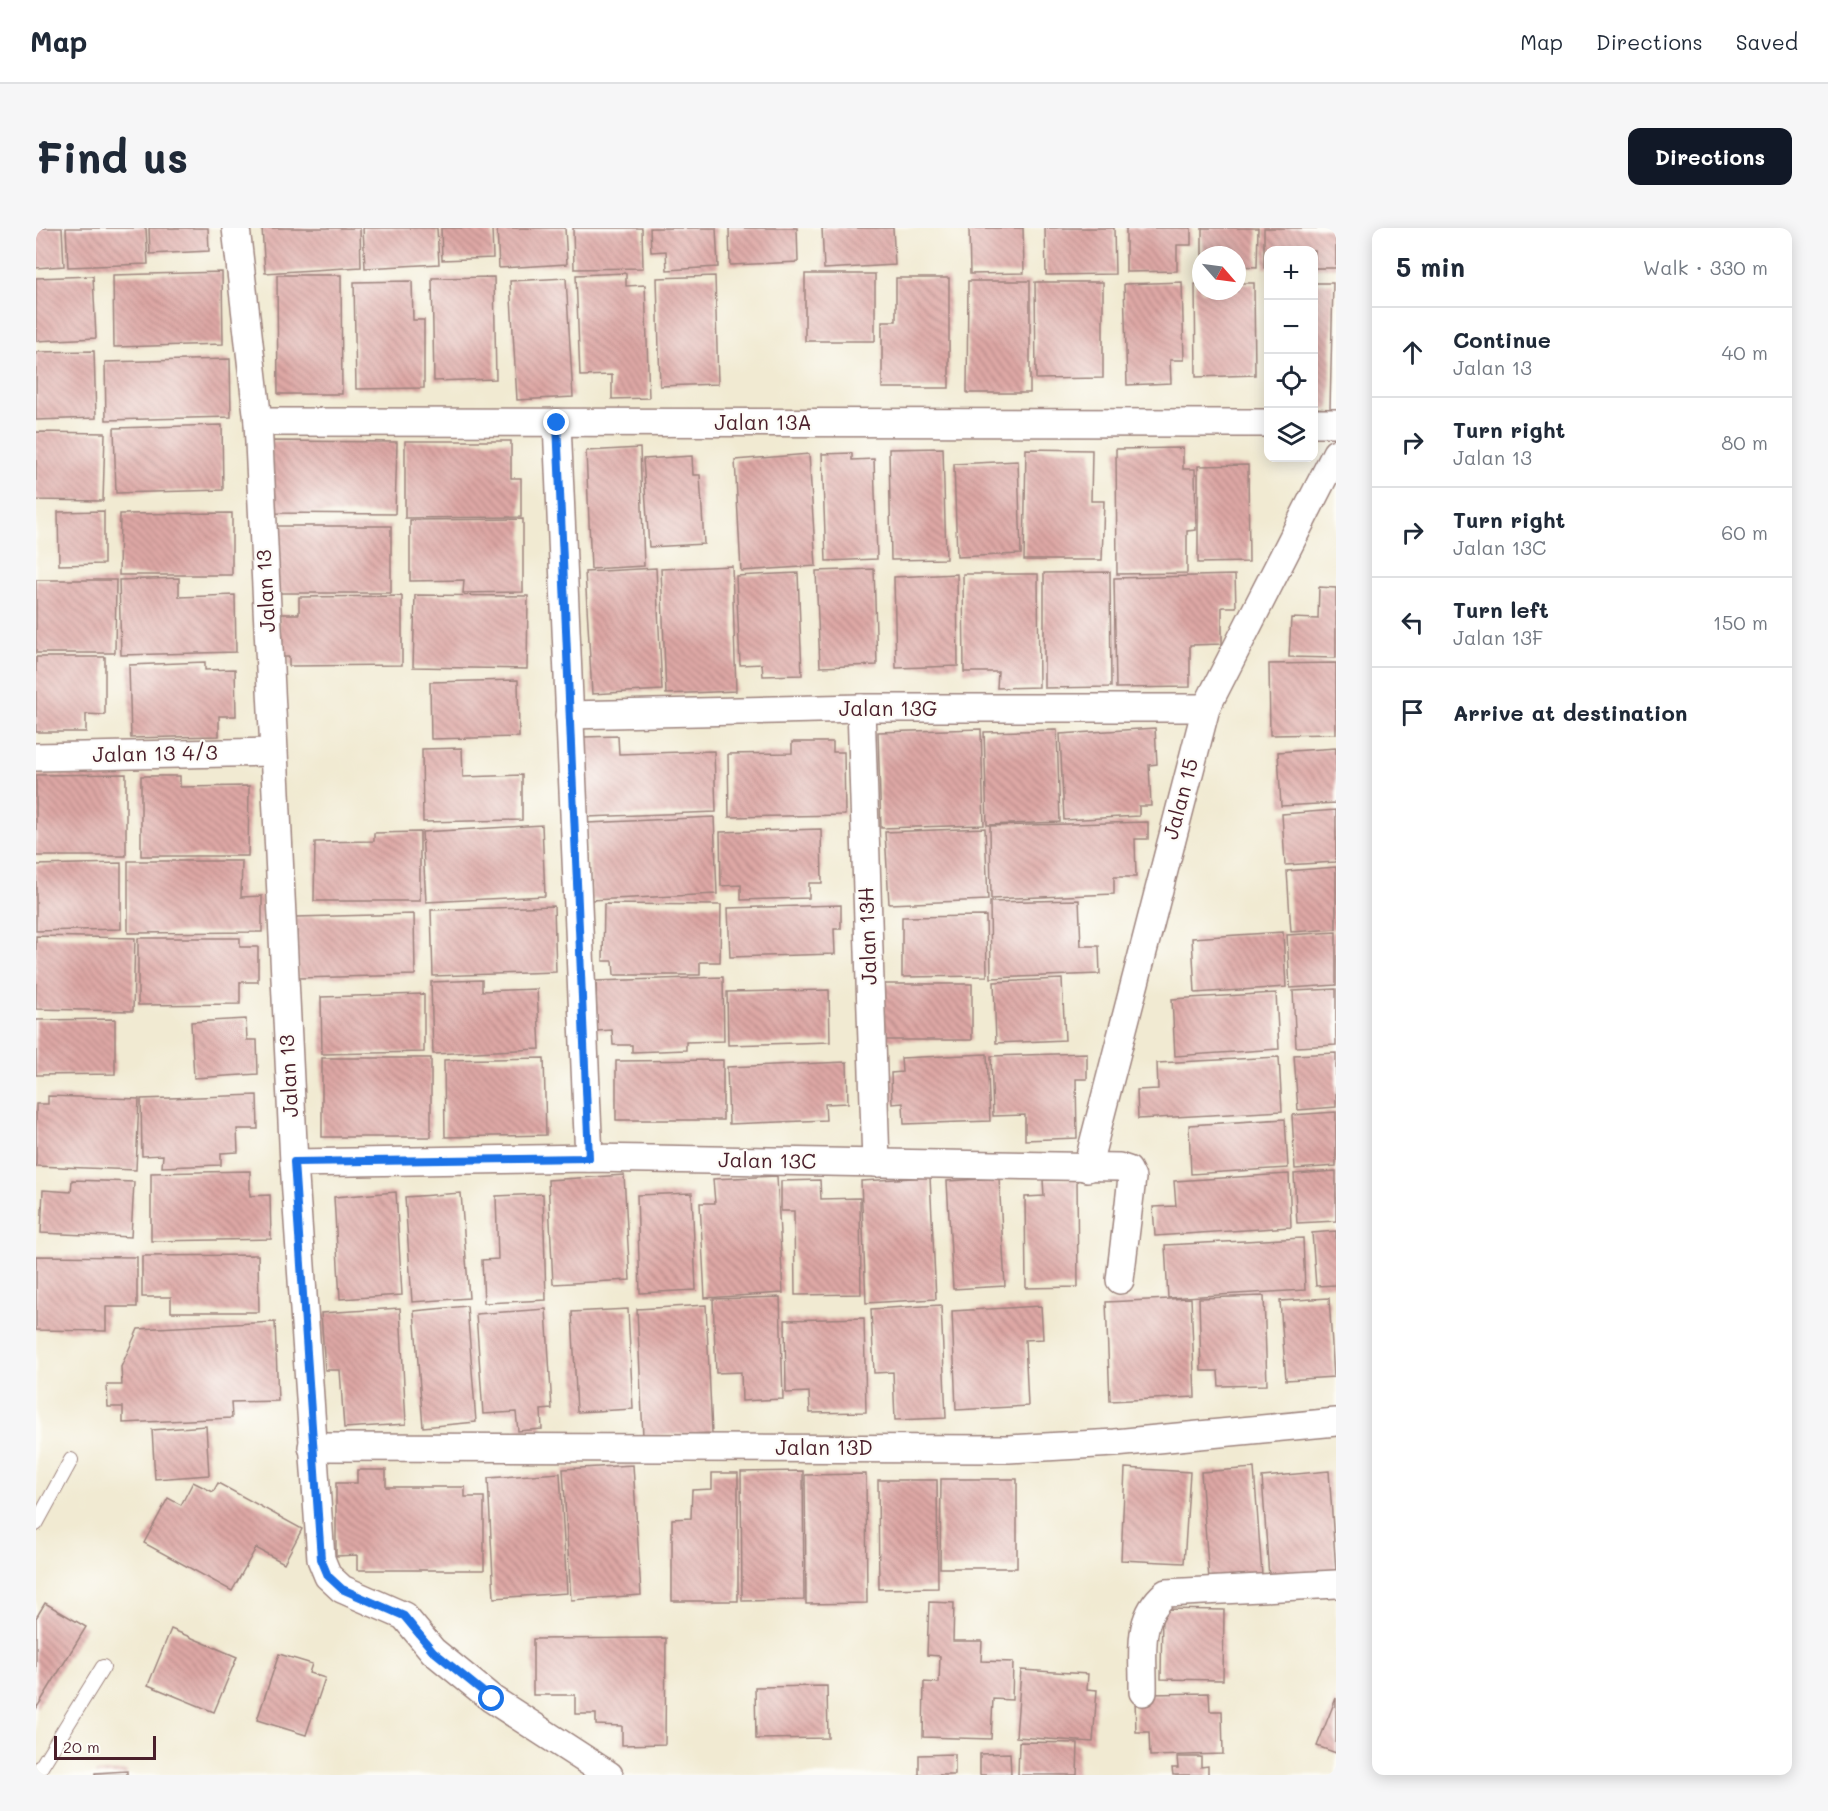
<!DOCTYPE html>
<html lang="en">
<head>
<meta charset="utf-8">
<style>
  :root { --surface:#fff; --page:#f6f6f7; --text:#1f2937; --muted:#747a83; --line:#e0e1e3; --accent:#111827 }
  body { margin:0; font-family:Mali,sans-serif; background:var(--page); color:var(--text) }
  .controls { position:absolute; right:18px; top:18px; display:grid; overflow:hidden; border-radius:12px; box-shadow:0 3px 15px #0003 }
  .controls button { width:54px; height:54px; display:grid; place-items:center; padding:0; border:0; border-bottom:2px solid var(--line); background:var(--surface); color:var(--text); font:30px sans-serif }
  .compass { position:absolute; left:1156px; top:18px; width:54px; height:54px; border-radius:50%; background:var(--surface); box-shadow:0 3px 15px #0003; rotate:118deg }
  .scale { position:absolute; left:18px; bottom:15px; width:102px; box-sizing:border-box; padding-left:6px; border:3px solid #4a1f2b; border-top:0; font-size:16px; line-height:21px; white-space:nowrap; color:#4a1f2b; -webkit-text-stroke:4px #fdfcf7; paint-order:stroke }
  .stop { position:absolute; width:18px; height:18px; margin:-14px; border:4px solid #1a73e8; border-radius:50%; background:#fff }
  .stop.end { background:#1a73e8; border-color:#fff; box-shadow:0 2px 6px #0008 }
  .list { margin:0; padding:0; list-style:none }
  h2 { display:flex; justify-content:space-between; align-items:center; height:78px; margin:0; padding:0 24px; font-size:26px }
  h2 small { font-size:20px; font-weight:400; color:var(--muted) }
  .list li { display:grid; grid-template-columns:39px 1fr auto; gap:18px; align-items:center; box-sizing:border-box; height:90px; padding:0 24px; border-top:2px solid var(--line) }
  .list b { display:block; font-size:22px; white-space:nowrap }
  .list p { margin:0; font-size:20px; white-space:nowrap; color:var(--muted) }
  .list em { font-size:20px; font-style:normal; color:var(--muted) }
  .icon { flex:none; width:33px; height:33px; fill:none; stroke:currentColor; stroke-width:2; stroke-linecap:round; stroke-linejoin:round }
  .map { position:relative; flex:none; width:1300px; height:1547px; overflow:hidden; border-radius:12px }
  header { display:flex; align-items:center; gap:36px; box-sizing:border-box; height:84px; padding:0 30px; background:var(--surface); border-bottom:2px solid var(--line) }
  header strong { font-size:28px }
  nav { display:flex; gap:33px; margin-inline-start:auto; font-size:21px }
  .intro { display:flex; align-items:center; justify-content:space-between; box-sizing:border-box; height:144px; padding:0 36px }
  h1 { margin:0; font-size:42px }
  .button { padding:15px 27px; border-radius:12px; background:var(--accent); color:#fff; font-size:21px; font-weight:700 }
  main { display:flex; gap:36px; padding:0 36px }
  aside { flex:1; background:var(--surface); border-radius:12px; box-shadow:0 3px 15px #0003 }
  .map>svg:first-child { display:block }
</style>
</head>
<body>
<header>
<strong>Map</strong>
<nav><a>Map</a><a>Directions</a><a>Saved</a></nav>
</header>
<div class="intro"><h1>Find us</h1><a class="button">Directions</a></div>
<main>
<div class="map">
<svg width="1300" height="1547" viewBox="0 0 1300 1547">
  <defs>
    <pattern id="building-back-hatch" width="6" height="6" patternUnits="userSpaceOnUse" patternTransform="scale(1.5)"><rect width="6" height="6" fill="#dea8a5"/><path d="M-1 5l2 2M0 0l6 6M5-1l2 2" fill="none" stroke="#b68887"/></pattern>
  </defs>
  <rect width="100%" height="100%" fill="#fdfcf7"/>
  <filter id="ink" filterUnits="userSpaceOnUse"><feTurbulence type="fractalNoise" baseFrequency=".0167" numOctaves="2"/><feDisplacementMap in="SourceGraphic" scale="12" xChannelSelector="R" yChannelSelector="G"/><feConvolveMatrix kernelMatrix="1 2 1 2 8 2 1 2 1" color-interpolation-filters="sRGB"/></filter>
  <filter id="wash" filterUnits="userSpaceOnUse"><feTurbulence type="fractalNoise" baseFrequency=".008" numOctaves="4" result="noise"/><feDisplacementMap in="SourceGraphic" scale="24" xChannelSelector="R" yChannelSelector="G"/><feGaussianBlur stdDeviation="1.35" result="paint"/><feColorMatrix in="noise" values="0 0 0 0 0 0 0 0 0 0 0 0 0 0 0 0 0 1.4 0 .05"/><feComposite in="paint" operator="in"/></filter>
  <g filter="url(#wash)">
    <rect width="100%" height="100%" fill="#f1ead2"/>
    <g id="blocks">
      <g fill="url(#building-back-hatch)">
        <path d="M0,0H26L28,38L0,40Z"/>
        <path d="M30,0H110L112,36L32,39Z"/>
        <path d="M113,0H172L173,23L114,26Z"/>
        <path d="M226,0H324L325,39L229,45Z"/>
        <path d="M327,0H401L403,36L329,40Z"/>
        <path d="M405,0H456L457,30L406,32Z"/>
        <path d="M461,0H529L531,36L463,40Z"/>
        <path d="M537,0H606L607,40L538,41Z"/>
        <path d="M614,0H680L682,39L631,42L630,23L615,24Z"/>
        <path d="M693,0H761L762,34L694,37Z"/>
        <path d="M786,0H857L859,37L788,41Z"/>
        <path d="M933,0H987L988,45L934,46Z"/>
        <path d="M1009,0H1078L1079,46L1010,47Z"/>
        <path d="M1090,0H1155V17H1141V43L1090,44Z"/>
        <path d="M1166,0H1222L1221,39L1201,38V27H1166Z"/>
        <path d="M1228,0H1300V40H1278V22H1232V40H1228Z"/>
        <path d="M186,44L187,116L78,119L77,47Z"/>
        <path d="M590,45V58L609,57L613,170L576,171V147L544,148L540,47Z"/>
        <rect x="769" y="46" width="70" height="67"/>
        <path d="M241,47H305L306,166H242Z"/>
        <path d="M57,48L60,110L0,113V50Z"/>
        <path d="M679,48L682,156L624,158L621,50Z"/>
        <path d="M458,49L460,151L398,153L396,50Z"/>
        <path d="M530,50L537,169L481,172L474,53Z"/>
        <path d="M860,50H913V160H846V93H860Z"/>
        <path d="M376,53L377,92H388V160L320,161L318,54Z"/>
        <path d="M932,53H994V165H931Z"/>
        <path d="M999,54H1067V150L1000,151Z"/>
        <path d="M1146,54L1148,132H1134L1135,155L1091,157L1088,56Z"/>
        <path d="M1201,55H1218L1219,147L1160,149L1159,56H1165V63H1201Z"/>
        <path d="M1278,55H1297L1294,181L1278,180Z"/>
        <path d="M58,123L60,190L0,192V124Z"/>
        <path d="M194,131L195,189L70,192L69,134Z"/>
        <path d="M186,197L187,262L80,265L78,200Z"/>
        <path d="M0,204L69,205L67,273L0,272Z"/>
        <path d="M235,213L361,214L359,286L234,285Z"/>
        <path d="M369,213H475V250H485V289L369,290Z"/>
        <path d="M604,220L608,338L555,341L550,223Z"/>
        <path d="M907,220L910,331L855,332L853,221Z"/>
        <path d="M1147,220V241H1159L1160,302L1151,303V345L1081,346L1080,221Z"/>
        <path d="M990,221L1056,222L1055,273H1068L1066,332H988Z"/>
        <path d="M816,225V232L838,231L841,331L790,333L786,226Z"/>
        <path d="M773,226L780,338L705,343L699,232Z"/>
        <path d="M656,228L657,247H664L668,316L613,319L607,231Z"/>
        <path d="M982,233L985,326L921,329L918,236Z"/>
        <path d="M1212,237L1213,334L1162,335V238Z"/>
        <path d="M68,283V336L23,337L22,284Z"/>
        <path d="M196,285V347H83L84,286Z"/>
        <path d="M487,291V364L427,365L428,352L374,353V292Z"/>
        <rect x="240" y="298" width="115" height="67"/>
        <path d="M696,338L700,463L630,466L625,341Z"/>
        <path d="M620,340L626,462L556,466L549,344Z"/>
        <path d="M838,341L841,437L784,439L780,343Z"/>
        <path d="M1074,344L1075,459L1008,460V345Z"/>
        <path d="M762,345L766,447L727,448L726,436L704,437L700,348Z"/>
        <path d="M921,346L922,438L860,440L858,349Z"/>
        <path d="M927,346H1002L1003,459L961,460L962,444H928Z"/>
        <path d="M1199,347L1200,379H1186V416L1154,417V459L1080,460L1078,350Z"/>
        <path d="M143,350V369L199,367L200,424L85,427L83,352Z"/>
        <path d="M0,352H80L79,425H0Z"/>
        <path d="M1283,359L1300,360V430L1253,429L1255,390L1282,391Z"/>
        <path d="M379,367L492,368L491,441L377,439Z"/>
        <path d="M366,368V437L253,438V429H243V386H263V369Z"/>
        <path d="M0,429H69V487L50,486V504H0Z"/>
        <path d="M169,434V442L199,441L200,488H183V508L95,510L93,437Z"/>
        <path d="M1300,435V506L1234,507L1233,436Z"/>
        <path d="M482,452L483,509L395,511L394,454Z"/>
        <path d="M1119,500L1121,536L1113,537L1115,578H1103V588L1028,592L1024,506Z"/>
        <path d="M945,501L948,597L845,600L842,504Z"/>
        <path d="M1021,502L1024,594L951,597L948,504Z"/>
        <path d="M582,508L583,526L678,523L680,584L551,589L548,509Z"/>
        <path d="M756,514H797V524H808L809,587L693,589L692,526L756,525Z"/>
        <path d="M426,520L427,549L486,547V592L387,594L386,521Z"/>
        <path d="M1300,520V575L1245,578L1242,524Z"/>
        <path d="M90,546V628H0V547Z"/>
        <path d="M105,548H144V559L213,558L212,628H105Z"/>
        <path d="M1300,582V634L1249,637L1246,586Z"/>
        <path d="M678,589L681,666L555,672L552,595Z"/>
        <path d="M1112,594V611H1099L1100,649H1078V666L955,671L954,598Z"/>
        <path d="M506,597L509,668L390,674L386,604Z"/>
        <path d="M949,600L952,672L853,676L849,604Z"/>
        <path d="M785,601L786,655H773V670L705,672V657L685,658L684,604Z"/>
        <path d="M384,604V673H278L279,614L338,613V605Z"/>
        <path d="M92,633H206L205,669L226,668V704L92,705Z"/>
        <path d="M85,635V701L0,703V637Z"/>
        <path d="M1300,639V701L1255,704L1251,643Z"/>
        <path d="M1043,672L1045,718H1063L1064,746L955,750L954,674Z"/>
        <path d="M568,676L685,677L684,734H664V747H578L577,733H567Z"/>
        <path d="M805,677V701H798L799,726L694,729L692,680Z"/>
        <path d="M518,678L520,744L397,748L395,682Z"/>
        <path d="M378,686L379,747L262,750L260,689Z"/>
        <path d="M950,688L951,748L866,749V689Z"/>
        <path d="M1247,704L1250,759L1159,765L1156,710Z"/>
        <path d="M1300,704V757L1254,760L1251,707Z"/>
        <path d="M0,708L99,710L97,783L0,781Z"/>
        <path d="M102,710H204V719H222V754H204V776L102,777Z"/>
        <path d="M687,749L688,813L650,814V822L596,824V817H577L576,802L561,803L560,753Z"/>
        <path d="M1026,751L1029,812L960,815L958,754Z"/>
        <path d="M446,752V763L501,761L504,821L397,826L395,754Z"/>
        <rect x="848" y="756" width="88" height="56"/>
        <path d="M1300,761V817L1260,819L1257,763Z"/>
        <path d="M793,762L794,814L692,817L691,764Z"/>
        <path d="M1240,765L1243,821L1139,828L1136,771Z"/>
        <path d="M388,766V824L286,826L285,769Z"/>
        <path d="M79,791V846L0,847V792Z"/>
        <path d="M210,791L211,812H221L222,846L158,850L155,794Z"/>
        <path d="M1051,825V851H1040L1041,910L989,912V887L957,888L955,828Z"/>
        <path d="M1300,825V879L1262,882L1258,827Z"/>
        <path d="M951,826L954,893L868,896L867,875L856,876L855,845L866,844L865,830Z"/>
        <path d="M1243,829L1246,883L1102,891L1101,862L1122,861L1121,835Z"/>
        <rect x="286" y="830" width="109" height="79"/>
        <path d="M508,830L510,907L409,909L408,832Z"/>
        <path d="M687,832V892H580V833Z"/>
        <path d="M811,834L812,875L789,876L790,892L693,896L691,839Z"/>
        <path d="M221,867L222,901H201L202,924L185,925V937L126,939L127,927L106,928L105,871Z"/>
        <path d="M12,868L103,871L100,942L0,938V876H12Z"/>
        <path d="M1300,884V938L1259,941L1256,887Z"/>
        <path d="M1249,891L1252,940L1155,946L1153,897Z"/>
        <path d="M214,943V968L234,967L235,1011L115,1013V945Z"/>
        <path d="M1300,943V993L1261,995L1258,946Z"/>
        <path d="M1253,946L1255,999L1119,1008L1117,979L1140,978L1138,953Z"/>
        <path d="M588,947L594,1052L517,1056L512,952Z"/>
        <path d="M741,948L747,1065L669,1070L664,975H679L677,951Z"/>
        <path d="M894,949L900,1071L830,1075L825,953Z"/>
        <path d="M963,950L969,1058L917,1061L911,953Z"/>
        <path d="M1041,951L1042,1059L990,1060L989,969L1008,968L1007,952Z"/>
        <path d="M36,952L98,954L95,1009L5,1005L7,962L35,964Z"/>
        <path d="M784,952L785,971L824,970L825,1066L759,1067L758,983H745V953Z"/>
        <path d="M360,964L366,1067L304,1071L298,969Z"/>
        <path d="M425,965L433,1070L376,1074L369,969Z"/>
        <path d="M656,965L660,1062L604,1065L601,967Z"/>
        <path d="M507,966L510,1072L448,1075L446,1032L462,1031L460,968Z"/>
        <path d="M1300,1003V1057L1280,1058L1276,1005Z"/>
        <path d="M1267,1010L1269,1062L1132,1070L1129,1017Z"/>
        <path d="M222,1027L223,1084H135V1069H106V1028Z"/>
        <path d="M0,1028L101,1029V1079H70V1103L0,1102Z"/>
        <path d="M1228,1068L1231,1157L1183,1158L1182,1143H1165L1163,1070Z"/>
        <path d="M744,1069L747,1171L706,1173L705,1144L680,1145L677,1071Z"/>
        <path d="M1155,1070L1159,1169L1074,1173L1070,1074Z"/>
        <path d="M1293,1070L1298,1149L1250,1152L1244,1073Z"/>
        <path d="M670,1077L676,1205L607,1208L601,1081Z"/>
        <path d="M905,1077L910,1190L859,1192L857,1144L838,1145L835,1081Z"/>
        <path d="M431,1078L440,1194L387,1199L378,1083Z"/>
        <path d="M1005,1078L1007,1111L989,1112L992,1178L920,1182L916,1083Z"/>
        <path d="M364,1080L370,1196L308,1200L304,1142H289L285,1085Z"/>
        <path d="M510,1081L516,1181L505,1182L506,1201L482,1203L480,1184L447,1186L440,1086Z"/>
        <path d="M592,1081L597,1181L541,1184L536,1084Z"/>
        <path d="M828,1090L830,1184L774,1185L773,1164L750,1165L749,1092Z"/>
        <path d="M239,1094L242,1173L195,1174L196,1190L87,1195V1179H72L71,1157H86L85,1139L102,1101Z"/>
        <path d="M170,1198L173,1247L119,1251L116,1202Z"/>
        <path d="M597,1237L605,1367L535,1372L527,1241Z"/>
        <path d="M1089,1240L1154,1244L1148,1335L1085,1332Z"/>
        <path d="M1218,1240L1226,1347L1173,1352L1165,1244Z"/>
        <path d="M321,1242H350V1259H429V1269H448V1342H321V1327L300,1328V1255H321Z"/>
        <path d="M767,1243L768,1372L706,1373L705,1244Z"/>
        <path d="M1293,1243L1300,1343L1233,1349L1226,1249Z"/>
        <path d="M524,1245L531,1365L458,1370L452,1250Z"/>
        <path d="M676,1245H702V1373H636V1291L655,1290L656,1262L676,1261Z"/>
        <path d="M830,1246L831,1375L770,1376L769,1247Z"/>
        <path d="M905,1251H981V1340H904Z"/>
        <path d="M842,1252H901L902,1360L843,1361Z"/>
        <path d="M157,1254L177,1264L182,1255L266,1301L248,1335L220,1320L196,1363L108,1315L132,1270L145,1277Z"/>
        <path d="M893,1374L918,1375L917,1413H946L945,1433L977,1434L976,1472L957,1471L955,1511L887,1509L888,1454L903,1455L904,1428L891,1427Z"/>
        <path d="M9,1375L50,1399L0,1481V1390Z"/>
        <path d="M1126,1381L1188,1382L1187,1452L1125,1451Z"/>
        <path d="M135,1401L201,1429L178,1484L112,1457Z"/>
        <path d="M630,1410L629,1516L586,1517V1498L560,1497V1486H539V1467H497V1411Z"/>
        <path d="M243,1426L276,1436L273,1445L289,1450L270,1507L221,1492Z"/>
        <path d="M985,1442L1052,1446L1051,1461L1061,1462L1057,1514L980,1509Z"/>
        <path d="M791,1458L792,1510L720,1511L719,1459Z"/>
        <path d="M1173,1465L1174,1483H1186L1187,1526L1114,1528L1113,1504H1100L1099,1472L1113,1466Z"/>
        <path d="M1300,1470V1525L1281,1518Z"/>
        <path d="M983,1514L1042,1515L1041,1547H982Z"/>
        <path d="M974,1525L975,1547H944V1526Z"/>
        <path d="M919,1526V1547H883V1527Z"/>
        <path d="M1141,1529H1165V1539L1172,1538V1547H1137L1136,1540H1142Z"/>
        <path d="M91,1543V1547H59V1545Z"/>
      </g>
    </g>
  </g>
  <g filter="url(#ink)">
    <use href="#blocks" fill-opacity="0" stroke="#9e847e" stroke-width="1.5"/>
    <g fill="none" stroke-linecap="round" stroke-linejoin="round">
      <g stroke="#9e847e" stroke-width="16">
        <g id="service">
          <path d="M0,1296L35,1232"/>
          <path d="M0,1547L67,1439"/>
        </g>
      </g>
      <g stroke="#9e847e" stroke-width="30">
        <g id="minor">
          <path d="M200,0L222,194L258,935L285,1331L292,1348L306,1361L368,1388L397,1423L456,1471L573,1547"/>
          <path d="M222,194L1232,195"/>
          <path d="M521,195L553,930"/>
          <path d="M1278,195H1300"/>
          <path d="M825,480L840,935"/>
          <path d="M533,487L825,480H1170"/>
          <path d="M0,529L237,524"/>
          <path d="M258,935L553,930L1083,939L1092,942L1096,950L1084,1052"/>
          <path d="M1051,940L1170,480L1300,225"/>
          <path d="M276,1219L973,1221L1079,1215L1300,1194"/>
          <path d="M1107,1464C1108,1426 1099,1391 1130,1365L1300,1356"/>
        </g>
      </g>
      <use href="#service" stroke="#fff" stroke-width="14"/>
      <use href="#minor" stroke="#fff" stroke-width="27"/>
    </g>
  </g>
  <g fill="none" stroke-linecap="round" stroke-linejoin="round" filter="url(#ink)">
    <path stroke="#1a73e8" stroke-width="8" d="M456,1471L397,1423L368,1388L306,1361L292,1348L285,1331L258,934L553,930L521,195"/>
  </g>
  <g text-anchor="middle" stroke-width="4.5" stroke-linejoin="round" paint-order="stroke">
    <g font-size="21" fill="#4a1f2b" stroke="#fdfcf7">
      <text x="727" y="202">Jalan 13A</text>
      <text transform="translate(230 363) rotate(-93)" y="7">Jalan 13</text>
      <text x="852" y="488">Jalan 13G</text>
      <text transform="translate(119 526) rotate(-1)" y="7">Jalan 13 4/3</text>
      <text transform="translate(1145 571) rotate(-75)" y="7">Jalan 15</text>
      <text transform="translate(832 708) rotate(-92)" y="7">Jalan 13H</text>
      <text transform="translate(253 848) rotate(-93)" y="7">Jalan 13</text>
      <text transform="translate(731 933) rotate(1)" y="7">Jalan 13C</text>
      <text x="788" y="1227">Jalan 13D</text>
    </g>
  </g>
</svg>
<div class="controls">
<button>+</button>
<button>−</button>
<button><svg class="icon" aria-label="locate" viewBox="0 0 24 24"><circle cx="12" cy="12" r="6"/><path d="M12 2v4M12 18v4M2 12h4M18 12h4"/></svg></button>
<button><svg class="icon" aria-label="layers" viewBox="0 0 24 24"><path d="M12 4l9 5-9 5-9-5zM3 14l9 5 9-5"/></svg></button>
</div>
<svg class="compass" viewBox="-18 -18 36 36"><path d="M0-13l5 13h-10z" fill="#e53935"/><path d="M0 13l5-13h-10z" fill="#747a83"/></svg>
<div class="scale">20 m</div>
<div class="stop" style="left:456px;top:1471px"></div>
<div class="stop end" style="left:521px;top:195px"></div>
</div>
<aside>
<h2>5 min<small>Walk · 330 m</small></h2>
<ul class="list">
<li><svg class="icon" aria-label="ahead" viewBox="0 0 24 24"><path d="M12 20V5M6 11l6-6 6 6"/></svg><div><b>Continue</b><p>Jalan 13</p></div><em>40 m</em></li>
<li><svg class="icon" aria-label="right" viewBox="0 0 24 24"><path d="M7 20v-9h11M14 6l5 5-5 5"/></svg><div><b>Turn right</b><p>Jalan 13</p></div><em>80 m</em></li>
<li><svg class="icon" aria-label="right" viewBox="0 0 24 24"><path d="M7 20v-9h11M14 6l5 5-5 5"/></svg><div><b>Turn right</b><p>Jalan 13C</p></div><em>60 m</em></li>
<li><svg class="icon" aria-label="left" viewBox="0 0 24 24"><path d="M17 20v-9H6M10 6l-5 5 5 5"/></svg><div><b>Turn left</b><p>Jalan 13F</p></div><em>150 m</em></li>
<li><svg class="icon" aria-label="arrive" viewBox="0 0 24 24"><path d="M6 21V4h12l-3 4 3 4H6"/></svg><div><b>Arrive at destination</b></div></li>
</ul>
</aside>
</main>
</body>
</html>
